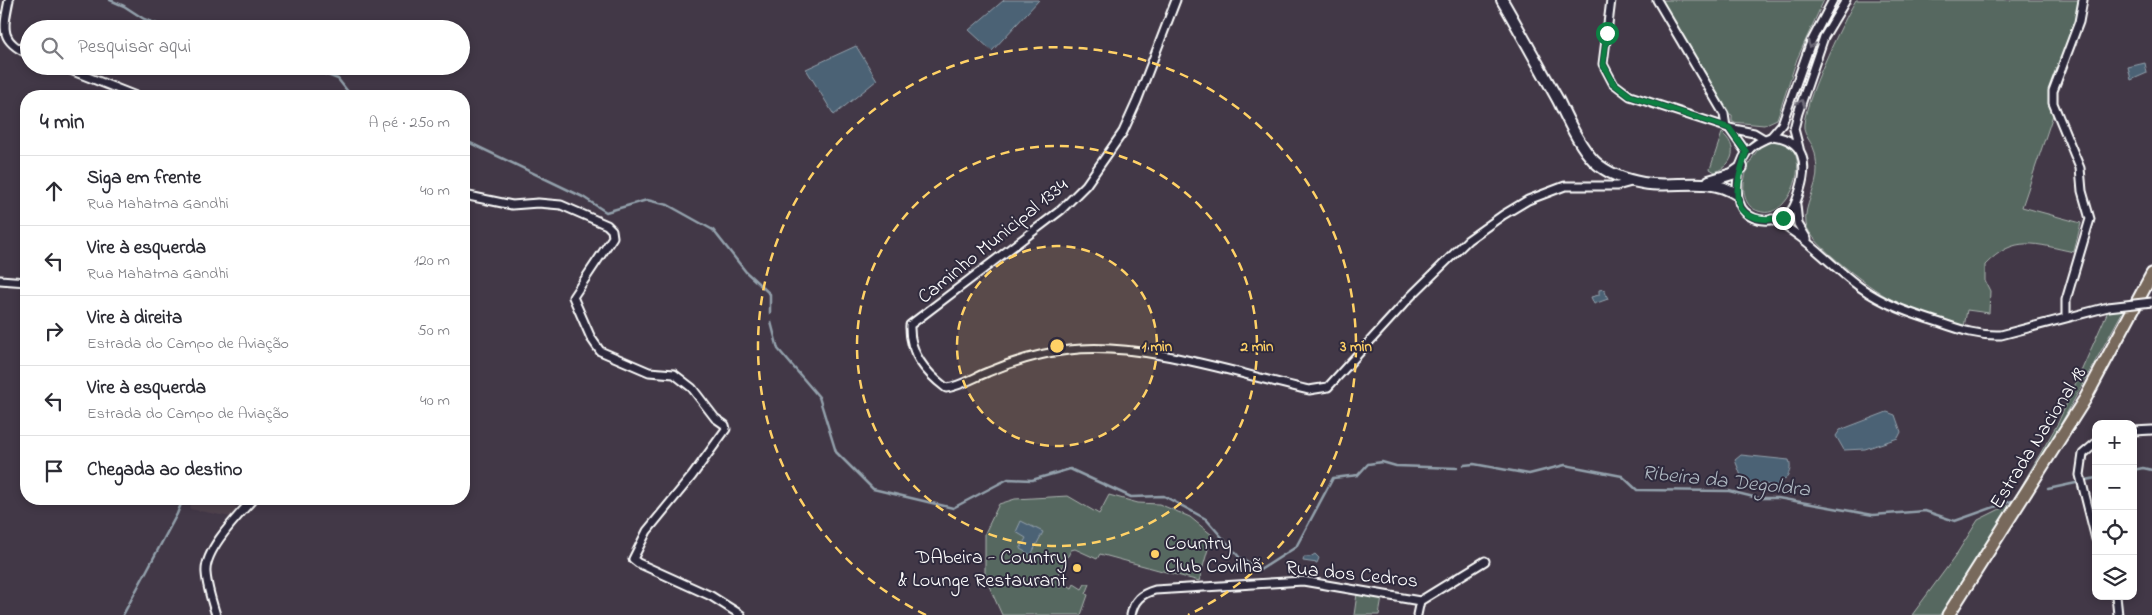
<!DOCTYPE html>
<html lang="pt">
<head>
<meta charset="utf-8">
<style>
  :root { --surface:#fff; --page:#f7f7f7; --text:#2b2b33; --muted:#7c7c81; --line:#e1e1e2 }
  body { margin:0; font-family:"Indie Flower",sans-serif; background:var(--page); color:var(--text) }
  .controls { position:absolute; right:15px; bottom:15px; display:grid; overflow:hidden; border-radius:10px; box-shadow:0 2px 8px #0003 }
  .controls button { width:45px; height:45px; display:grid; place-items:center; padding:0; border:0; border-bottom:1px solid var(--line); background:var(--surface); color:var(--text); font:25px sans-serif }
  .stop { position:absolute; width:15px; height:15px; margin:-11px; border:4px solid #0b8043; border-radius:50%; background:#fff }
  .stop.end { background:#0b8043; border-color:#fff; box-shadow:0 1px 5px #0008 }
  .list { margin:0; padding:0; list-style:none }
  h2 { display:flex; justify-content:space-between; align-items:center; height:65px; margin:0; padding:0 20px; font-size:21px }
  h2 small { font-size:16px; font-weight:400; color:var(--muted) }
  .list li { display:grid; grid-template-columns:32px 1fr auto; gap:15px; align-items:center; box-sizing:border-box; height:70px; padding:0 20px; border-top:1px solid var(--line) }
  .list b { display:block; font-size:19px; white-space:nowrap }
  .list p { margin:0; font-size:16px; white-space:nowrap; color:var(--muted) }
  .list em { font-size:16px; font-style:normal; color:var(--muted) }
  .icon { flex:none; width:28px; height:28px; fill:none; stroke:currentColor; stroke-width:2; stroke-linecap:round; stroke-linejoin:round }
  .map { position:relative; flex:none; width:2152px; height:615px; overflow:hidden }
  .search { position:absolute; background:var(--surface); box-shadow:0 2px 8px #0003; left:20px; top:20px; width:450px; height:55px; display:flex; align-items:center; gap:12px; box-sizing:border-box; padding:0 18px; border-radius:28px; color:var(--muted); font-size:19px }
  .panel { position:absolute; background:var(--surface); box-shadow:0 2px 8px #0003; left:20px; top:90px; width:450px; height:415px; border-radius:20px }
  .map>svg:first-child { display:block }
</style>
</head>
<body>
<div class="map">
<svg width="2152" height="615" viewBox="0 0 2152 615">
  <rect width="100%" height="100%" fill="#423847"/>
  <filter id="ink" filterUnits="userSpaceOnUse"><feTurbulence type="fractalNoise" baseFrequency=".02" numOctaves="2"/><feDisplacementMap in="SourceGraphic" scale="10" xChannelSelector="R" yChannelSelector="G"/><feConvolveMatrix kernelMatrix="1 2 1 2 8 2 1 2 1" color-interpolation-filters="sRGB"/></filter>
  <g filter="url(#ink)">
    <path fill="#50424e" d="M192,499H240L231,517L190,509Z"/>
    <g fill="#576860" stroke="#abb4b0">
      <path d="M1661,0H1824L1797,59L1777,119L1764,125L1732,122V115L1720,110L1709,80Z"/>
      <path d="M1856,0H2079L2076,18L2049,94L2053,115L2022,207L2081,223L2074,252C2035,244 2015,234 1985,265V281L1990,291L1989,313L1967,310L1964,327C1942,318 1918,312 1896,302C1878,294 1808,243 1806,224C1803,205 1818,188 1817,169C1816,162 1816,153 1813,147C1810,141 1805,135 1804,129C1801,107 1843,21 1856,0Z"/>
      <path d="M1722,133C1738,146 1735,164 1715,172L1710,169Z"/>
      <path d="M1770,140C1819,137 1794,219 1762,212C1728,206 1748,149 1770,140Z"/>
      <path d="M2124,309L2030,480L1949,602L1940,615H1912L1954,558L1978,520L2010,504L2018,492L2058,423L2108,311Z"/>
      <path d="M1109,495L1138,503L1159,504L1190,517L1212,535L1199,581L1100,554L1097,559L1075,549L1071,550L1057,578L1062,580L1059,587L1061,588L1064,583L1072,588L1074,584L1082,589L1085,584H1090L1086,594L1088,595L1081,615H1002L985,577V533L999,504L1015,499L1068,496L1099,514Z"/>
      <path d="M1357,594L1382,598L1379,615H1354Z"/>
    </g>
    <g fill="#4b6275" stroke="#93a1ac">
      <path d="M1004,0H1039L992,51L969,30Z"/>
      <path d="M856,46L877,80L834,115L806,69Z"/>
      <path d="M2145,63L2147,73L2131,80L2128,67Z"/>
      <path d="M1604,289L1608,299L1594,304L1591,297L1599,295V290Z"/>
      <path d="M1887,412L1895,415L1901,432L1898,438L1865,449L1844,450L1836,436L1840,430Z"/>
      <path d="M1741,455L1789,460C1793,472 1786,479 1777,486L1743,481L1735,460Z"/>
      <path d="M1021,521L1043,532L1031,555L1020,549L1026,538L1016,532Z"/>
      <path d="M1315,554L1319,558L1317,563L1303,561L1304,557H1310Z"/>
    </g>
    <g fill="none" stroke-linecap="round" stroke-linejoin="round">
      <g stroke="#93a1ac" stroke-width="2.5">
        <path d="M110,0L124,6L144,19L170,29"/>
        <path d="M304,66L338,79L349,93L361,96"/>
        <path d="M464,140L583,197L606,212L647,200L668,205L713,230L746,272L770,294V313"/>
        <path d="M771,322L778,349L819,397L836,452L873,489L953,508L1008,479L1032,480L1070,469L1131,497L1164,496L1206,519L1240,558L1260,570L1296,547L1333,478L1358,475L1368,464L1382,462L1396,466L1457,468"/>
        <path d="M1464,465L1474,464L1529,474L1565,465L1622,476L1637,490L1729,491L1758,498H1778L1873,515L1925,511L1955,521L2014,500"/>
        <path d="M2133,470L2143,468L2152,470"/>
        <path d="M2086,480L2096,478"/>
        <path d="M2048,489L2076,483"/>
        <path d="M123,615L177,514L183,499"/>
      </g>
      <g stroke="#fff" stroke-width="11">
        <g id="street">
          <path d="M9,0C3,30 0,41 29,54"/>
          <path d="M1176,0L1137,101L1123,132L1086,185L1061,210L910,325C909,353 925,372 946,388C959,387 975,377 988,372C1014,361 1041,353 1069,350C1141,341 1238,374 1309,390L1328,387L1411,296L1468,240L1503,215L1528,200L1565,186H1617L1635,181"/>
          <path d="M1611,0L1603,64L1613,83L1630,96L1729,128L1754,133L1764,139"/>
          <path d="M1657,0L1724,114L1726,127"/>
          <path d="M60,66L136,96"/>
          <path d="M1729,128L1746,152"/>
          <path d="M1773,136C1805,140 1808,164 1800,190C1797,200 1793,214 1782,218C1779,219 1774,219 1770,220C1762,221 1752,219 1745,212C1732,200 1737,165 1747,152C1754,143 1764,139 1773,136Z"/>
          <path d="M1771,137L1782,124L1811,42L1833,0"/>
          <path d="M1799,148L1794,129L1798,113L1824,37L1846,0"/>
          <path d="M464,195L512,205L538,203L561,205L607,225L612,230L613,237L573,297L591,338L600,351L649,372L674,374L692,388L715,418L725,425L726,429L692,476L647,531L633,559L638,563L711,596L741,615"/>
          <path d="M1796,205L1798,224L1807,239"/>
          <path d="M1772,219C1806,236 1830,265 1860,287C1885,305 1912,314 1941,323C1961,330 1979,336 2001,335L2108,307"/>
          <path d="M0,280L26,282"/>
          <path d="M2066,317V300L2090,219L2082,191L2080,168L2053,103V91L2079,22L2083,0"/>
          <path d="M2133,431L2152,430"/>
          <path d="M2096,443L2083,454L2080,475L2096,539"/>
          <path d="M2116,596L2118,615"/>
          <path d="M216,615C212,602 207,587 206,573C204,550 238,516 253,499"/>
          <path d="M1131,615C1134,600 1141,594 1155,590L1303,581L1420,601L1485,561"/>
          <path d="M1417,615L1420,601"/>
        </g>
      </g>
      <g stroke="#fff" stroke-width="14">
        <g id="secondary">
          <path d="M1502,0C1521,33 1539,66 1558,100C1568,120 1579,146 1595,162C1608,174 1626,180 1643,183C1675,189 1707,175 1736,194"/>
          <path d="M1709,181L1732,174L1742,167"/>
        </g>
      </g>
      <g stroke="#fff" stroke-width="15">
        <path id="primary" d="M1948,615L2085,399L2152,274"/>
      </g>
      <use href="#street" stroke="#2f2a3d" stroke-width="7"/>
      <use href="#secondary" stroke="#2f2a3d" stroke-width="10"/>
      <use href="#primary" stroke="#78695c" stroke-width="11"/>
      <g stroke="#fff" stroke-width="11" stroke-linecap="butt">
        <path id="street-bridge" d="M2108,307L2152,302"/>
      </g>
      <use href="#street-bridge" stroke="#2f2a3d" stroke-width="7"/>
    </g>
    <defs><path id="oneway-chevron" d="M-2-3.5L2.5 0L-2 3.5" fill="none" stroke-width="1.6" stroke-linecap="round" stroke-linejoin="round" transform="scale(1.25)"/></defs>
    <g stroke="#6d6a77">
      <use href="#oneway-chevron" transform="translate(1811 44) rotate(113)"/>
      <use href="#oneway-chevron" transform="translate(1801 103) rotate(-71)"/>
    </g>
  </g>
  <g fill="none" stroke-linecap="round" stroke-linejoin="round" filter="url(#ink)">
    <path stroke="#0b8043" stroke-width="6" d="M1607,33L1603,64L1613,83L1630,96L1729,128L1746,152C1734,192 1726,226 1783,218"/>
  </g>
  <circle cx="1057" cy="346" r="100" fill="#ffd166" fill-opacity=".12"/>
  <g fill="none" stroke="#ffd166" stroke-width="2.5" stroke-dasharray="9 6">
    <circle cx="1057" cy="346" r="100"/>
    <circle cx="1057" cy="346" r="200"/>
    <path d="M926 615A299 299 0 1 1 1188 615"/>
  </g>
  <g fill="#ffd166" stroke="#2f2a3d" stroke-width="2">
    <circle cx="1155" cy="554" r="5"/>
    <circle cx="1077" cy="568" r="5"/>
  </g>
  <g text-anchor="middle" stroke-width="4" stroke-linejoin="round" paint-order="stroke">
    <g font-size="20" fill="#fff" stroke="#2f2a3d">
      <text transform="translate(992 240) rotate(-39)" y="7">Caminho Municipal 1334</text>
      <text transform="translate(2037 437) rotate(-58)" y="7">Estrada Nacional 18</text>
      <text transform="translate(1352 573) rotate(6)" y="7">Rua dos Cedros</text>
    </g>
    <g font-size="20" fill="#fff" stroke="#2f2a3d" text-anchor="start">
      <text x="1165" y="549">Country<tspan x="1165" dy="23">Club Covilhã</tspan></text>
      <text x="1067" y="563" text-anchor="end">DAbeira - Country<tspan x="1067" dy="23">&amp; Lounge Restaurant</tspan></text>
    </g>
    <g font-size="21" font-style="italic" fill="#aeb8c1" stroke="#2f2a3d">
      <text transform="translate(1726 480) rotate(6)" y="7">Ribeira da Degoldra</text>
    </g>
  </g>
  <circle cx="1057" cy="346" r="8" fill="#ffd166" stroke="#2f2a3d" stroke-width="2.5"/>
  <g font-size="15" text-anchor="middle" font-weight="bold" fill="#ffd166" stroke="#2f2a3d" stroke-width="4" stroke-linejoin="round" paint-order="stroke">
    <text x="1157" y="351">1 min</text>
    <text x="1257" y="351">2 min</text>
    <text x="1356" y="351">3 min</text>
  </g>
</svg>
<div class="controls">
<button>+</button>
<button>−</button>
<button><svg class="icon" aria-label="locate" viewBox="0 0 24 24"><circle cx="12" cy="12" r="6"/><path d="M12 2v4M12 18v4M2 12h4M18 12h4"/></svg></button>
<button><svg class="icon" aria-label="layers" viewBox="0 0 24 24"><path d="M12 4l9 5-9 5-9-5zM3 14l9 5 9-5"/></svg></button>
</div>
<div class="stop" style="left:1607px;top:33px"></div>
<div class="stop end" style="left:1783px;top:218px"></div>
<div class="search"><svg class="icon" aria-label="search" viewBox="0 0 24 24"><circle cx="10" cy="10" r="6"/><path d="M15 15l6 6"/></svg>Pesquisar aqui</div>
<section class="panel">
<h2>4 min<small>A pé · 250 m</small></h2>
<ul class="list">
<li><svg class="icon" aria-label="ahead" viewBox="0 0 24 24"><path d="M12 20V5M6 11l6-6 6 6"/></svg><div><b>Siga em frente</b><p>Rua Mahatma Gandhi</p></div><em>40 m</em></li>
<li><svg class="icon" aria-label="left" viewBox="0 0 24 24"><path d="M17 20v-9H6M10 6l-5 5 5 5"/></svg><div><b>Vire à esquerda</b><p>Rua Mahatma Gandhi</p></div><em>120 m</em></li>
<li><svg class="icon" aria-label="right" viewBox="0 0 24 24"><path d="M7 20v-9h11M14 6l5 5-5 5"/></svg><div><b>Vire à direita</b><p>Estrada do Campo de Aviação</p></div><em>50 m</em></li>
<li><svg class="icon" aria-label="left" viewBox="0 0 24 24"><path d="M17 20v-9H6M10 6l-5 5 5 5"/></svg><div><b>Vire à esquerda</b><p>Estrada do Campo de Aviação</p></div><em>40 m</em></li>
<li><svg class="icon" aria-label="arrive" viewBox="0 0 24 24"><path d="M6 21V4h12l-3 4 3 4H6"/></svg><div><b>Chegada ao destino</b></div></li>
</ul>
</section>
</div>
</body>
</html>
